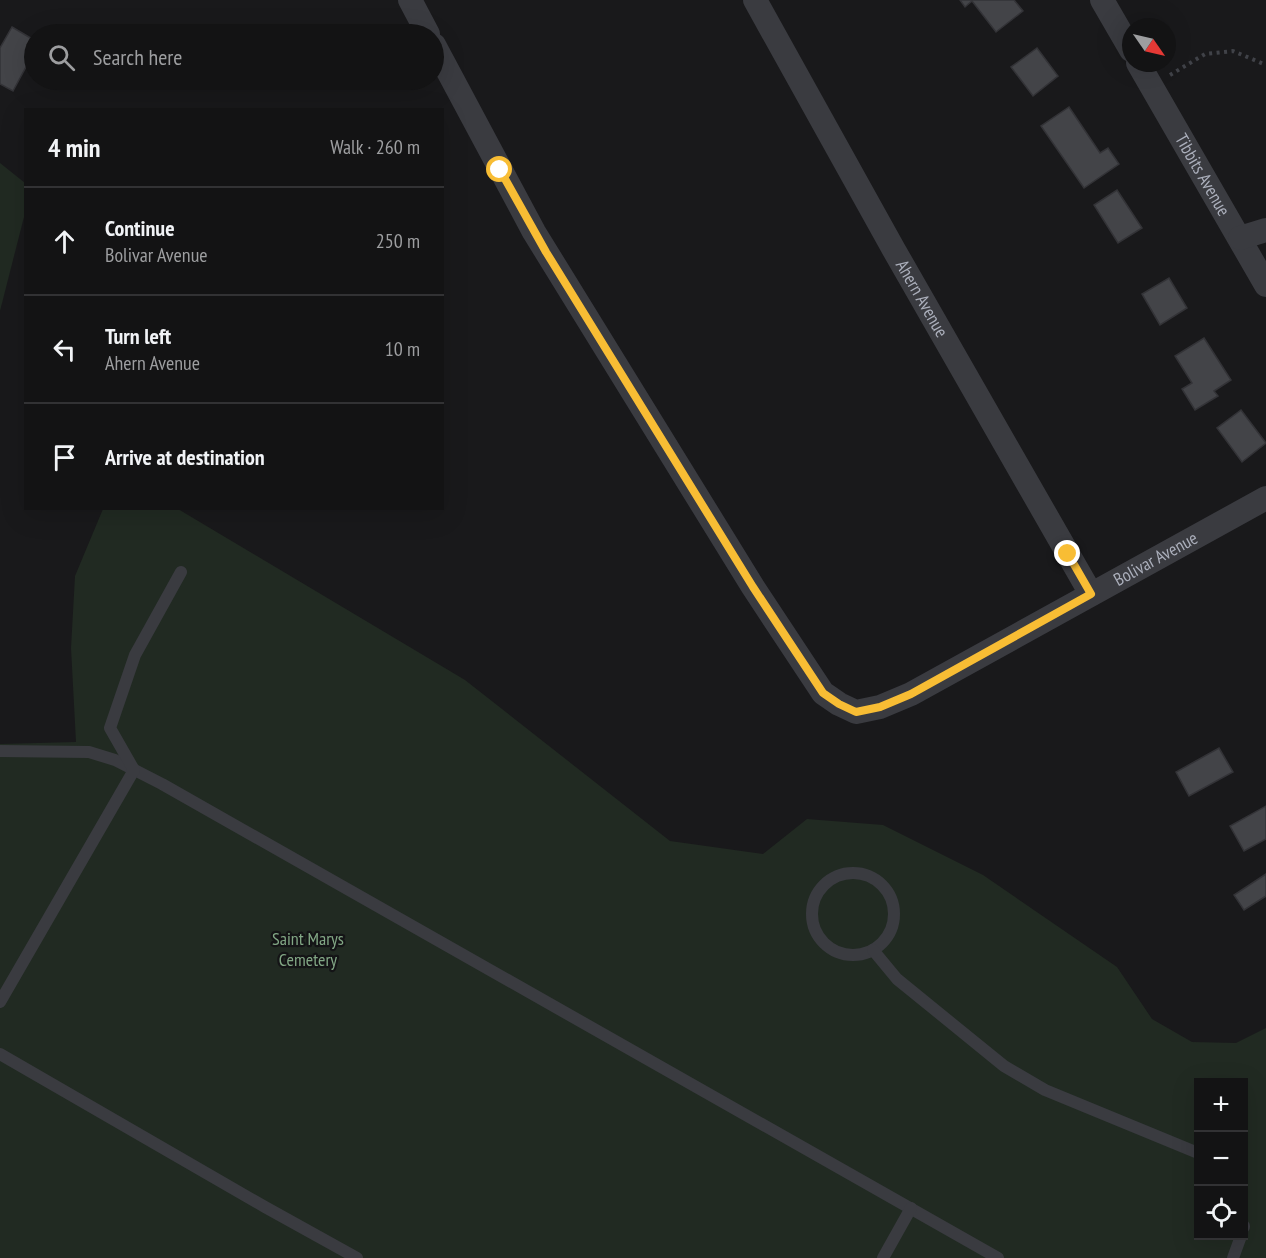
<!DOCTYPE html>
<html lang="en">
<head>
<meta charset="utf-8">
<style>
  :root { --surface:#131314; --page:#1c1c1d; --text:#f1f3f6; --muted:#9d9ea0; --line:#323234 }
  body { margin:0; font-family:"PT Sans Narrow",sans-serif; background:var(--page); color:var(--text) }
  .controls { position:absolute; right:18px; bottom:18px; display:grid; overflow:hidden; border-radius:0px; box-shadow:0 6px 24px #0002 }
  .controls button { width:54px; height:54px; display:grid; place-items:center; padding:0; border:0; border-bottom:2px solid var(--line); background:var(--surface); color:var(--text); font:30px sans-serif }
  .compass { position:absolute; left:1122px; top:18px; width:54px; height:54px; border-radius:50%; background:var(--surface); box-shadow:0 6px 24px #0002; rotate:124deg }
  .stop { position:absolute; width:18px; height:18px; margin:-14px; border:4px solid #f8bd34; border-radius:50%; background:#fff }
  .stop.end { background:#f8bd34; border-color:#fff; box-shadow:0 2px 6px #0008 }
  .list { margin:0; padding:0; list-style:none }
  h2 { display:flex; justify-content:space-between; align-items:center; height:78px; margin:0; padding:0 24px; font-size:26px }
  h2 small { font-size:20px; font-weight:400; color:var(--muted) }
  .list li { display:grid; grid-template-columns:39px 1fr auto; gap:18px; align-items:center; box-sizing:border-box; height:108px; padding:0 24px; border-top:2px solid var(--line) }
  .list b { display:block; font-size:22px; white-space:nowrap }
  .list p { margin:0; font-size:20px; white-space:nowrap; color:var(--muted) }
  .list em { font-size:20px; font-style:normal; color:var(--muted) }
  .icon { flex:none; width:33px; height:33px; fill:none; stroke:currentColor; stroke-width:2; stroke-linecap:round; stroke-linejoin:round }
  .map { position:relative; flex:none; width:1266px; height:1258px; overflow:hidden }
  .search { position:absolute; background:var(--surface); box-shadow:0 6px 24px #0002; left:24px; top:24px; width:420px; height:66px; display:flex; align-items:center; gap:15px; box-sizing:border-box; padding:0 21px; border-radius:33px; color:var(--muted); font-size:22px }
  .panel { position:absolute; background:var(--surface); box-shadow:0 6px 24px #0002; left:24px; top:108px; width:420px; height:402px; border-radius:0px }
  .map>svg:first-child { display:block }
</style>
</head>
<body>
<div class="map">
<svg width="1266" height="1258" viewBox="0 0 1266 1258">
  <rect width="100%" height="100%" fill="#19191b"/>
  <g fill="#212a22" fill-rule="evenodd">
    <path d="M0,163L25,183V213L0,311Z"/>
    <path d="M110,508L178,509L465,680L670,841L763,854L807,819L883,825L983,875L1117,967L1152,1019L1192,1042L1236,1043L1266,1028V1258H0V744L76,742L71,648L75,576L103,509ZM1198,1082H1244V1236H1198Z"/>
  </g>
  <g fill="#434448" stroke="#333337" stroke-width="1.5">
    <path d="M960,0H1014L1023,11L996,32L972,1L965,7Z"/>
    <path d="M12,27L34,40V52L13,91L0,84V48Z"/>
    <path d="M1037,48L1058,76L1033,96L1011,67Z"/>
    <path d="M1069,107L1100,153L1108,148L1119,164L1084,188L1041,126Z"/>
    <path d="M1117,190L1142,228L1118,243L1094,205Z"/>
    <path d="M1169,278L1187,308L1160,325L1142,294Z"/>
    <path d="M1204,338L1231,380L1214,391L1218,396L1195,410L1182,389L1192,383L1175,356Z"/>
    <path d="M1241,410L1266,443L1242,462L1217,428Z"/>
    <path d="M1219,748L1233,772L1189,796L1176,772Z"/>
    <path d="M1266,806V839L1244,851L1230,826Z"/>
    <path d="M1266,874V896L1244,910L1234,895Z"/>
  </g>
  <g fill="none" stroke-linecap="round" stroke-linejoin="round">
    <path stroke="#404248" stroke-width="4" stroke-dasharray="3 4.5" stroke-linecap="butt" d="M1170,75L1205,54L1233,51L1266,65"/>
    <g stroke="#3a3b40" stroke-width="12">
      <path d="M0,751L89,752L115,760L162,784L998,1258"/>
      <circle cx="853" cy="914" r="41"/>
      <path d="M873,950L897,979L1004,1066L1045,1090L1198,1153"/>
      <path d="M0,1002L134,770L110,728L135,655L181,572"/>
      <path d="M0,1054L265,1207L357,1258"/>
      <path d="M1244,1226V1227"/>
      <path d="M883,1258L911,1208"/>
      <path d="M1233,1258L1241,1236"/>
    </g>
    <g stroke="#3a3b40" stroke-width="24">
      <path d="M410,0L428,34"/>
      <path id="s1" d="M755,0L894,250L1091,594"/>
      <path d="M1102,0L1131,50"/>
      <path id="s2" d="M434,45L534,232L753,587L823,693L839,704L856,712L880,707L911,694L1266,498"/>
      <path id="s3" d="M1138,63L1266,285"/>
      <path d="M1240,238L1266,230"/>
    </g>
  </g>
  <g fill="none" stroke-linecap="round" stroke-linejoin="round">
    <path stroke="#f8bd34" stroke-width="8" d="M500,170L546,252L753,587L823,693L839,704L856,712L880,707L911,694L1091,594L1068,554"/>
  </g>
  <g text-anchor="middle" stroke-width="4.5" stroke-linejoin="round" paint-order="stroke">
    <g font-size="18" fill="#abafbb" stroke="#141416">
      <text dy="6" stroke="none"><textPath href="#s3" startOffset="129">Tibbits Avenue</textPath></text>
      <text dy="6" stroke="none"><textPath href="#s1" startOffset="342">Ahern Avenue</textPath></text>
      <text dy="6" stroke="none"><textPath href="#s2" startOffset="1132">Bolivar Avenue</textPath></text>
    </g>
    <g font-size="18" fill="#82a785" stroke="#141416">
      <text x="308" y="945">Saint Marys<tspan x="308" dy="21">Cemetery</tspan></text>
    </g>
  </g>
</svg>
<div class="controls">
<button>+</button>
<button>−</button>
<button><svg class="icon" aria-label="locate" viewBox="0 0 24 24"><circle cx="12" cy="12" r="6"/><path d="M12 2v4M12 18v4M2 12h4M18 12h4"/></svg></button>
</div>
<svg class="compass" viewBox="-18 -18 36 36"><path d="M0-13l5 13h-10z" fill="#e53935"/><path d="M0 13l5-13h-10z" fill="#9d9ea0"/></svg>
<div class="stop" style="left:500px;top:170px"></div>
<div class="stop end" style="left:1068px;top:554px"></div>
<div class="search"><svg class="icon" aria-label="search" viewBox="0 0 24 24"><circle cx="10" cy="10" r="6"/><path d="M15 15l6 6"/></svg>Search here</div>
<section class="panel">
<h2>4 min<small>Walk · 260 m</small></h2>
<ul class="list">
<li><svg class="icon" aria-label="ahead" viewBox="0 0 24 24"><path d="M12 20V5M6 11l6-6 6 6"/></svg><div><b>Continue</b><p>Bolivar Avenue</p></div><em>250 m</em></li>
<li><svg class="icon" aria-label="left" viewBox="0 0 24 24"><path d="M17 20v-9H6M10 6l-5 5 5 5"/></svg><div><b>Turn left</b><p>Ahern Avenue</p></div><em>10 m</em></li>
<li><svg class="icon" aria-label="arrive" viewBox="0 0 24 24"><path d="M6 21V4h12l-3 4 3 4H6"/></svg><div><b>Arrive at destination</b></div></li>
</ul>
</section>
</div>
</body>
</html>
